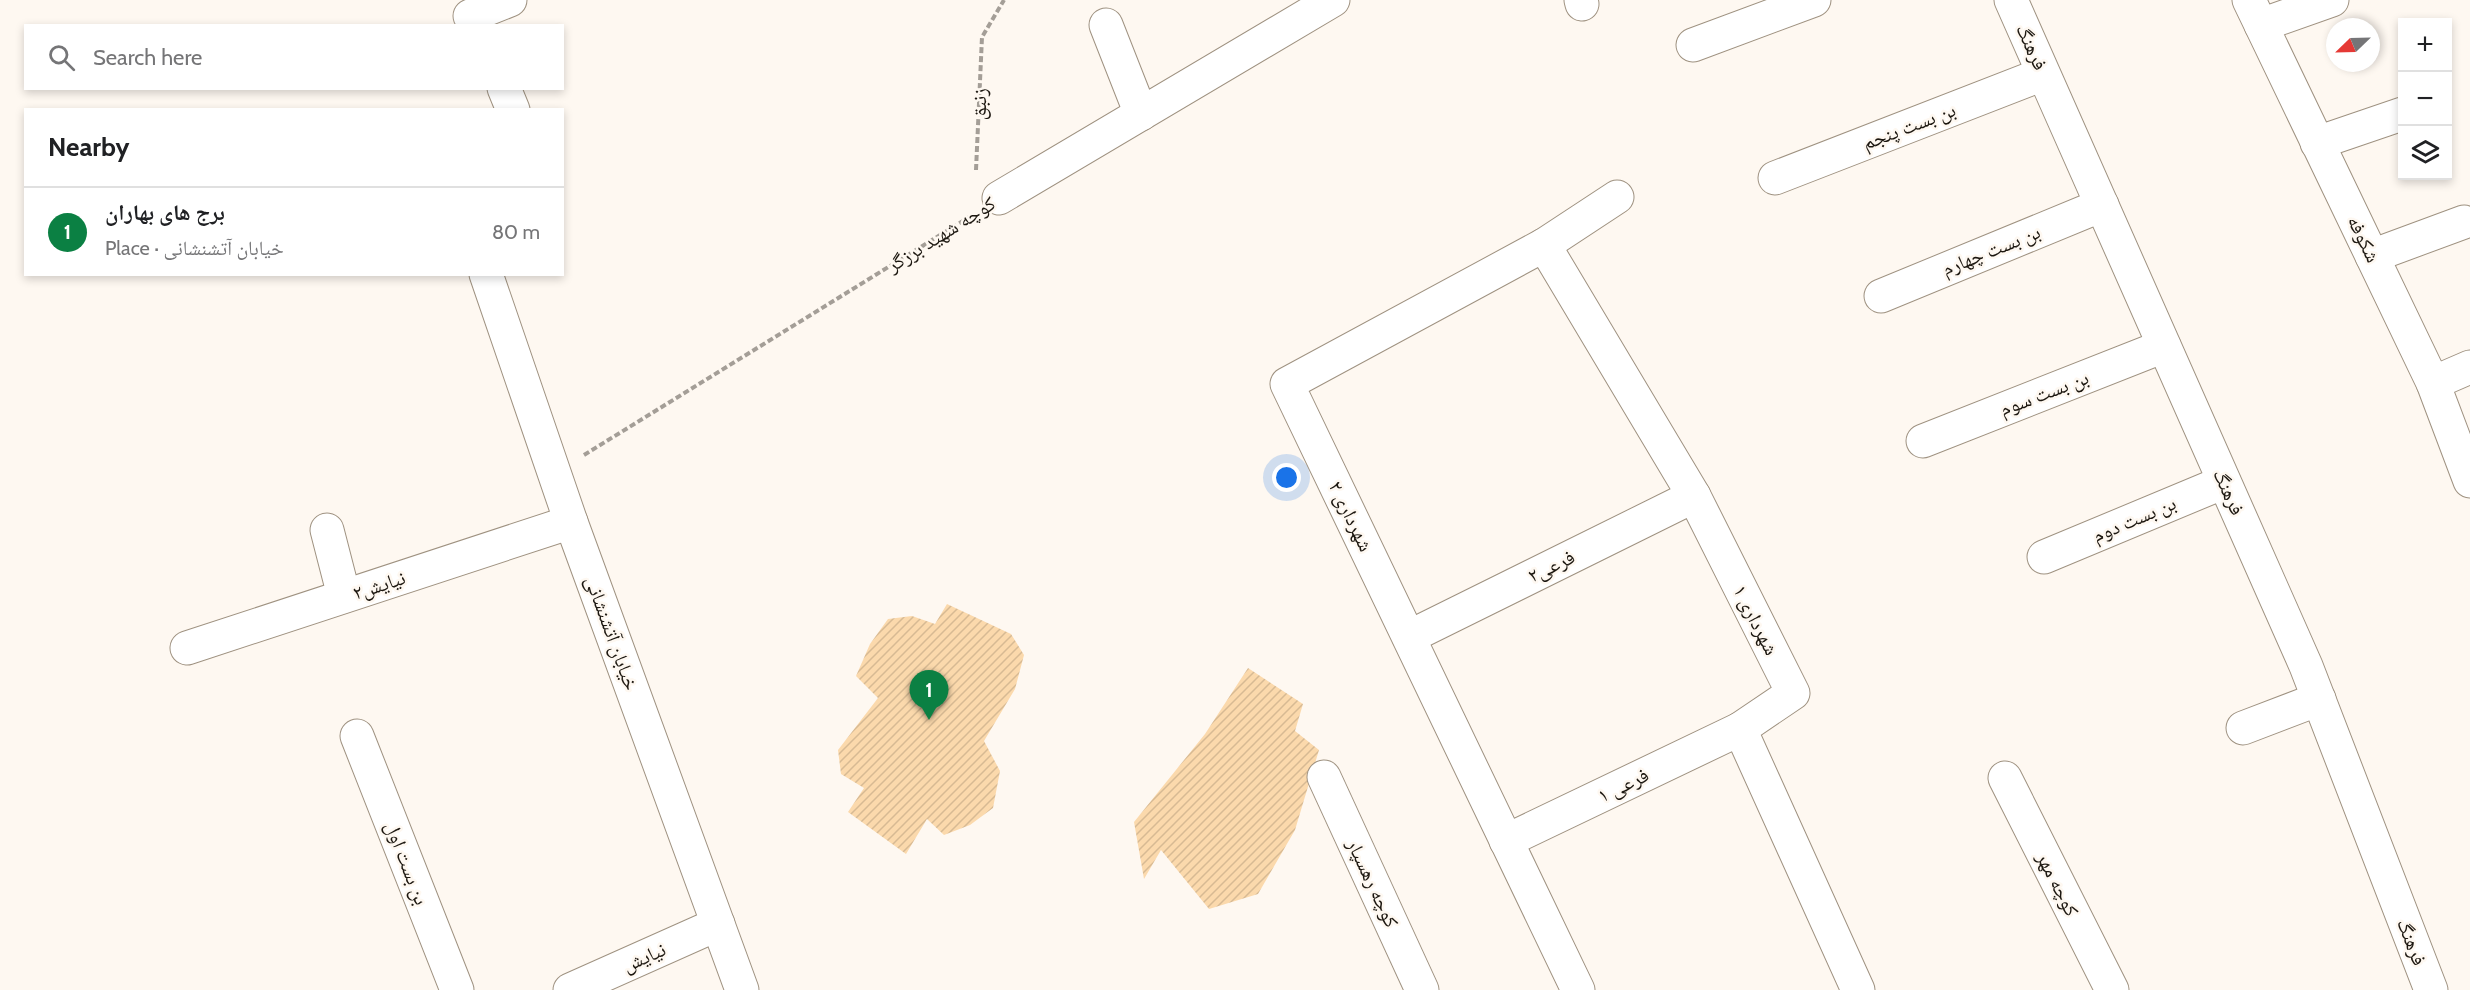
<!DOCTYPE html>
<html lang="en">
<head>
<meta charset="utf-8">
<style>
  :root { --surface:#fff; --page:#f2f2f2; --text:#202124; --muted:#757577; --line:#e0e0e0; --accent:#0b8043 }
  body { margin:0; font-family:Cabin,"Noto Naskh Arabic",sans-serif; background:var(--page); color:var(--text) }
  .controls { position:absolute; right:18px; top:18px; display:grid; overflow:hidden; border-radius:0px; box-shadow:0 3px 9px #0003 }
  .controls button { width:54px; height:54px; display:grid; place-items:center; padding:0; border:0; border-bottom:2px solid var(--line); background:var(--surface); color:var(--text); font:30px sans-serif }
  .compass { position:absolute; left:2326px; top:18px; width:54px; height:54px; border-radius:50%; background:var(--surface); box-shadow:0 3px 9px #0003; rotate:247deg }
  .you { position:absolute; left:1287px; top:478px; width:21px; height:21px; margin:-15px; border:4px solid #fff; border-radius:50%; background:#1a73e8; box-shadow:0 0 0 9px #1a73e833 }
  .badge { display:grid; place-items:center; width:39px; height:39px; border-radius:50%; background:var(--accent); color:#fff; font-size:20px; font-weight:700 }
  .pin { position:absolute; translate:-50% -50px; filter:drop-shadow(0 2px 3px #0008) }
  .pin::after { content:''; position:absolute; top:32px; width:21px; height:18px; background:inherit; clip-path:polygon(0 0,100% 0,50% 100%) }
  .list { margin:0; padding:0; list-style:none }
  h2 { display:flex; justify-content:space-between; align-items:center; height:78px; margin:0; padding:0 24px; font-size:26px }
  h2 small { font-size:20px; font-weight:400; color:var(--muted) }
  .list li { display:grid; grid-template-columns:39px 1fr auto; gap:18px; align-items:center; box-sizing:border-box; height:90px; padding:0 24px; border-top:2px solid var(--line) }
  .list b { display:block; font-size:22px; white-space:nowrap }
  .list p { margin:0; font-size:20px; white-space:nowrap; color:var(--muted) }
  .list em { font-size:20px; font-style:normal; color:var(--muted) }
  .icon { flex:none; width:33px; height:33px; fill:none; stroke:currentColor; stroke-width:2; stroke-linecap:round; stroke-linejoin:round }
  .map { position:relative; flex:none; width:2470px; height:990px; overflow:hidden }
  .search { position:absolute; background:var(--surface); box-shadow:0 3px 9px #0003; left:24px; top:24px; width:540px; height:66px; display:flex; align-items:center; gap:15px; box-sizing:border-box; padding:0 21px; border-radius:0px; color:var(--muted); font-size:22px }
  .panel { position:absolute; background:var(--surface); box-shadow:0 3px 9px #0003; left:24px; top:108px; width:540px; height:168px; border-radius:0px }
  .map>svg:first-child { display:block }
</style>
</head>
<body>
<div class="map">
<svg width="2470" height="990" viewBox="0 0 2470 990">
  <defs>
    <pattern id="building-hatch" width="6" height="6" patternUnits="userSpaceOnUse" patternTransform="scale(1.5)"><rect width="6" height="6" fill="#fbd9ac"/><path d="M-1 1l2-2M0 6l6-6M5 7l2-2" fill="none" stroke="#d7ba93"/></pattern>
  </defs>
  <rect width="100%" height="100%" fill="#fef8f1"/>
  <g fill="url(#building-hatch)">
    <path d="M947,604L1011,634L1024,655L1015,689L984,741L1000,771L993,808L970,825L944,835L927,819L906,854L848,812L864,788L841,774L838,750L878,698L856,676L870,644L888,619L912,616L935,624Z"/>
    <path d="M1248,668L1303,704L1295,731L1319,750L1295,830L1258,894L1209,909L1161,850L1144,879L1134,822L1205,734Z"/>
  </g>
  <g fill="none" stroke-linecap="round" stroke-linejoin="round">
    <g stroke="#9f9281" stroke-width="35">
      <g id="minor">
        <path d="M1581,0L1582,4"/>
        <path d="M2011,0L2306,666L2431,990"/>
        <path d="M2249,0L2433,383L2470,481"/>
        <path d="M470,16L510,0"/>
        <path d="M1106,25L1141,114"/>
        <path d="M2261,25L2332,0"/>
        <path d="M1693,45L1814,0"/>
        <path d="M504,88L513,110"/>
        <path d="M2317,143L2402,114"/>
        <path d="M1775,178L2043,74"/>
        <path d="M999,198L1333,0"/>
        <path d="M1544,245L1694,496L1793,693L1740,729L1858,990"/>
        <path d="M2372,256L2464,222"/>
        <path d="M486,274L571,522L742,990"/>
        <path d="M1881,296L2102,205"/>
        <path d="M2433,383L2470,367"/>
        <path d="M1923,441L2164,346"/>
        <path d="M327,530L344,596"/>
        <path d="M2044,557L2224,482"/>
        <path d="M1409,637L1694,496"/>
        <path d="M187,648L571,522"/>
        <path d="M2243,728L2319,699"/>
        <path d="M357,736L457,990"/>
        <path d="M1324,777L1422,990"/>
        <path d="M2005,778L2112,990"/>
        <path d="M1506,841L1740,729"/>
        <path d="M570,990L718,924"/>
        <path d="M1578,990L1287,384L1544,245L1617,197"/>
      </g>
    </g>
    <g stroke="#a49e97" stroke-width="4" stroke-dasharray="6 3" stroke-linecap="butt">
      <path d="M976,170L982,37L1004,0"/>
      <path d="M584,455L971,216"/>
    </g>
    <use href="#minor" stroke="#fff" stroke-width="33"/>
  </g>
  <g text-anchor="middle" stroke-width="5" stroke-linejoin="round" paint-order="stroke">
    <g font-size="20" fill="#1c1710" stroke="#fef8f1">
      <text transform="translate(2032 47) rotate(66)" y="7">فرهنگ</text>
      <text transform="translate(979 104) rotate(-88)" y="7">زنبق</text>
      <text transform="translate(1909 126) rotate(-21)" y="7">بن بست پنجم</text>
      <text transform="translate(941 234) rotate(-32)" y="7">کوچه شهید برزگر</text>
      <text transform="translate(2364 239) rotate(64)" y="7">شکوفه</text>
      <text transform="translate(1991 250) rotate(-22)" y="7">بن بست چهارم</text>
      <text transform="translate(2044 393) rotate(-21)" y="7">بن بست سوم</text>
      <text transform="translate(2229 492) rotate(66)" y="7">فرهنگ</text>
      <text transform="translate(1351 516) rotate(64)" y="7">شهرداری ۲</text>
      <text transform="translate(2134 519) rotate(-23)" y="7">بن بست دوم</text>
      <text transform="translate(1551 566) rotate(-26)" y="7">فرعی۲</text>
      <text transform="translate(379 585) rotate(-18)" y="7">نیایش۲</text>
      <text transform="translate(1756 620) rotate(63)" y="7">شهرداری ۱</text>
      <text transform="translate(612 633) rotate(70)" y="7">خیابان آتشنشانی</text>
      <text transform="translate(1623 785) rotate(-26)" y="7">فرعی ۱</text>
      <text transform="translate(407 863) rotate(69)" y="7">بن بست اول</text>
      <text transform="translate(1373 883) rotate(65)" y="7">کوچه رهسپار</text>
      <text transform="translate(2058 884) rotate(63)" y="7">کوچه مهر</text>
      <text transform="translate(2412 942) rotate(69)" y="7">فرهنگ</text>
      <text transform="translate(644 957) rotate(-24)" y="7">نیایش</text>
    </g>
  </g>
</svg>
<div class="controls">
<button>+</button>
<button>−</button>
<button><svg class="icon" aria-label="layers" viewBox="0 0 24 24"><path d="M12 4l9 5-9 5-9-5zM3 14l9 5 9-5"/></svg></button>
</div>
<svg class="compass" viewBox="-18 -18 36 36"><path d="M0-13l5 13h-10z" fill="#e53935"/><path d="M0 13l5-13h-10z" fill="#757577"/></svg>
<div class="you"></div>
<div class="pin badge" style="left:929px;top:720px">1</div>
<div class="search"><svg class="icon" aria-label="search" viewBox="0 0 24 24"><circle cx="10" cy="10" r="6"/><path d="M15 15l6 6"/></svg>Search here</div>
<section class="panel">
<h2>Nearby<small></small></h2>
<ul class="list">
<li><span class="badge">1</span><div><b>برج های بهاران</b><p>Place · خیابان آتشنشانی</p></div><em>80 m</em></li>
</ul>
</section>
</div>
</body>
</html>
